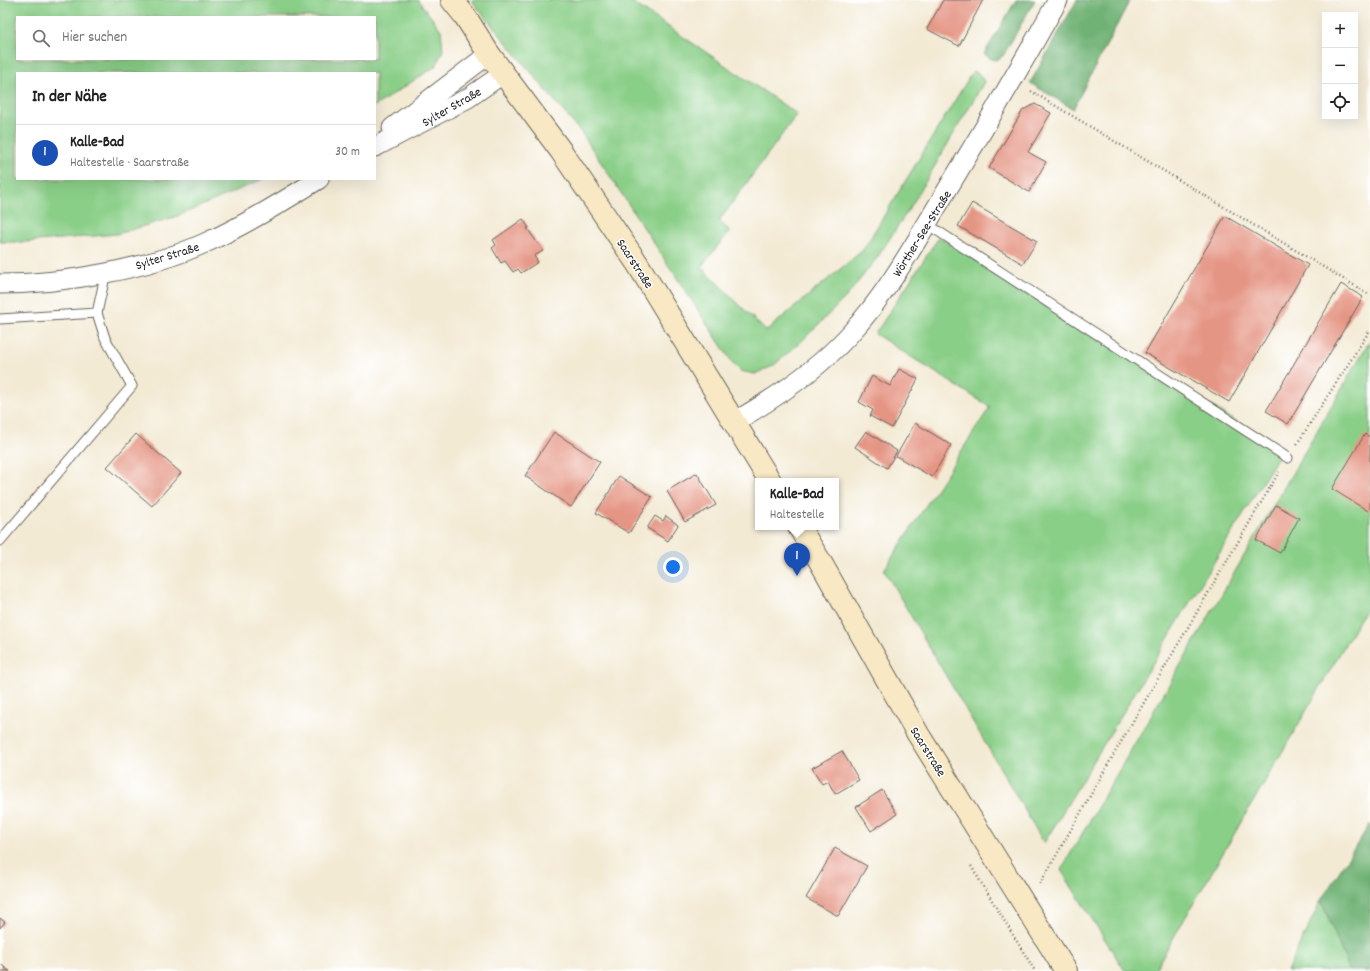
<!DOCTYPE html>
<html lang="de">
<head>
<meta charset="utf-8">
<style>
  :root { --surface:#fff; --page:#f2f2f2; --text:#202124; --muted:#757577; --line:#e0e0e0; --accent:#1a73e8 }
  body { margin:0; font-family:Dekko,sans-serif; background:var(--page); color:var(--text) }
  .controls { position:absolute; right:12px; top:12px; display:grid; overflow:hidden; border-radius:0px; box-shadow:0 4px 16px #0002 }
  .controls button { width:36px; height:36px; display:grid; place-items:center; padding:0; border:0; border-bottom:1px solid var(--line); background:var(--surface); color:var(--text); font:20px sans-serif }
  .you { position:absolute; left:673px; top:567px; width:14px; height:14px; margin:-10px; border:3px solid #fff; border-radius:50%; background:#1a73e8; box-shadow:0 0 0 6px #1a73e833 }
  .badge { display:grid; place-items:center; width:26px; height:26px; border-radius:50%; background:var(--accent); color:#fff; font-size:13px; font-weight:700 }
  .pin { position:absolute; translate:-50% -33px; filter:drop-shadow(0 1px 2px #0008) }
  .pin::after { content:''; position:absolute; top:21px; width:14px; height:12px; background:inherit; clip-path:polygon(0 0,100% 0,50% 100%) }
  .popup { position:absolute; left:755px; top:478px; width:84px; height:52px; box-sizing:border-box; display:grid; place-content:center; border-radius:0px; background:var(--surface); filter:drop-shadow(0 1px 3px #0005); font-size:13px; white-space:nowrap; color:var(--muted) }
  .popup b { font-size:15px; color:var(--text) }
  .popup::after { content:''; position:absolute; left:50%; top:100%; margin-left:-8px; border:8px solid transparent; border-top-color:var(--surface) }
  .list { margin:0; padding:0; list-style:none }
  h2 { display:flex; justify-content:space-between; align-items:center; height:52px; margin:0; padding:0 16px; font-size:17px }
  h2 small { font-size:13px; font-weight:400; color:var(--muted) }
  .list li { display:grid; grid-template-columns:26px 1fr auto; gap:12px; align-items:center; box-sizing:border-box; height:56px; padding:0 16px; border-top:1px solid var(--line) }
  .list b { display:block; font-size:15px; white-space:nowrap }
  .list p { margin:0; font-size:13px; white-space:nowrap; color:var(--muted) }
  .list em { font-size:13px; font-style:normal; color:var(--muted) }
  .icon { flex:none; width:22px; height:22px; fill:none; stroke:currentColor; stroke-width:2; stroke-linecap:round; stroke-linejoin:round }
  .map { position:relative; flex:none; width:1370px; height:971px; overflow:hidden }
  .search { position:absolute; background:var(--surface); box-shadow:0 4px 16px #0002; left:16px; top:16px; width:360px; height:44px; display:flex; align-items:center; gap:10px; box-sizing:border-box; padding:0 14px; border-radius:0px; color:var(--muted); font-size:15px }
  .panel { position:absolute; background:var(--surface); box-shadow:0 4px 16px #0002; left:16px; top:72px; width:360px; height:108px; border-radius:0px }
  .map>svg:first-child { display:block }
</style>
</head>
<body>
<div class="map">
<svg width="1370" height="971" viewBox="0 0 1370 971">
  <rect width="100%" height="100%" fill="#fff"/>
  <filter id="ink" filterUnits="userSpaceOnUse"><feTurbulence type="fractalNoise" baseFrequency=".025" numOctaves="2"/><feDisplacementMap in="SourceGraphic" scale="8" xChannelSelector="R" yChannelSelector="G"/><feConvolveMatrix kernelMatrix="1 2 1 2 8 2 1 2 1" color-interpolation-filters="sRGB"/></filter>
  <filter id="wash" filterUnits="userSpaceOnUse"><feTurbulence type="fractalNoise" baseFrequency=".012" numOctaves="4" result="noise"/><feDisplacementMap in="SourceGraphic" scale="16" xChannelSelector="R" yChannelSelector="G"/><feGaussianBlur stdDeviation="0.9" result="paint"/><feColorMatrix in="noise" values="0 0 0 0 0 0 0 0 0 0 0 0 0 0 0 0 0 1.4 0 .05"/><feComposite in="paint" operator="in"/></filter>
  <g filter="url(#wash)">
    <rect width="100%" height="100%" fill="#f3ead4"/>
    <g fill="#8acf88" stroke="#537652" fill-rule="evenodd">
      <path d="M0,0H418L441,30L443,50L436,66L375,106V73H17V179H263L178,216L117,234L26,242H0ZM17,17H375V59H17Z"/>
      <path d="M471,0H629L797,114L719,221L730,231L701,267L766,331L863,250L973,71L980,75L984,82L913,203L877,258L846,297L803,340L773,366L755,374L740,371L734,365L583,135Z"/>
      <path d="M939,237L1282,450L1044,843L884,570L990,407L875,334Z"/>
      <path d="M1370,340V602L1154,971H1125L1061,870Z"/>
      <path d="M1321,900L1350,971H1287Z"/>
    </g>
    <g fill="#6fb274" stroke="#466748">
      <path d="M1016,0H1035L1003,56C995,63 991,59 984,54Z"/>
      <path d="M1077,0H1130L1073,109L1030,83Z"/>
      <path d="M1370,824V971H1350L1321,900Z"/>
    </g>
    <g id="blocks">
      <g fill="#e59584">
        <path d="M943,0H983L959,46L927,29Z"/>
        <path d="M1035,104L1051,113L1028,152L1046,162L1029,192L989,168L1023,110Z"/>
        <path d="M972,203L1037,241L1023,264L958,226Z"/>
        <path d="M1225,216L1308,265L1229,402L1145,353Z"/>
        <path d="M523,219L529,228H527L543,251L534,256L538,262L521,273L518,269L513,272L505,261L501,263L492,248L496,245L493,240Z"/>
        <path d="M1341,284L1363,297L1288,424L1266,411Z"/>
        <path d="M899,369L918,379L892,428L870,416L873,410L859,402L872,376L890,386Z"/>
        <path d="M915,423L951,445L932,477L896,456Z"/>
        <path d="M866,431L897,451L887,468L855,447Z"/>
        <path d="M554,432L600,462L571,507L525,476Z"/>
        <path d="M136,434L181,473L152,506L107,467Z"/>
        <path d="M1365,434L1370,437V509L1368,511L1332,489Z"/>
        <path d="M697,473L716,505L685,522L667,491Z"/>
        <path d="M619,476L652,497L629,533L596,513Z"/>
        <path d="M1276,505L1299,518L1280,553L1256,540Z"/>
        <path d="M655,516L663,521L666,516L678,525L668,541L647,528Z"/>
        <path d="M842,751L859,780L835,794L828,781L822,784L812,768Z"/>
        <path d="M882,790L897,814L871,831L856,807Z"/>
        <path d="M835,848L867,866L838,916L806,898Z"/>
        <path d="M0,918L5,922L0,928Z"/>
        <path d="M0,963L5,968L10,971H0Z"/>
      </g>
    </g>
  </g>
  <g filter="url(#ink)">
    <use href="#blocks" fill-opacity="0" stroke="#67645c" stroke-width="1"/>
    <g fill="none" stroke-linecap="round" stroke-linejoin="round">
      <g stroke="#67645c" stroke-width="11">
        <g id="service">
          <path d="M927,224L1288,458"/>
          <path d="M0,319L97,313L106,272"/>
          <path d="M0,541L132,386L105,338L97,313"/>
        </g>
      </g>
      <g stroke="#67645c" stroke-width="21">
        <g id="minor">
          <path d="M392,128L489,54"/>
          <path d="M375,147L468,98L504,73"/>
          <path d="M0,284C63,284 148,269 205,243C245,225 282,202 319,179"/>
          <path d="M734,422C774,399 818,369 849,335C887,294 915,243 944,195C983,131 1021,66 1058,0"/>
        </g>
      </g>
      <g stroke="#67645c" stroke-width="24">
        <g id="secondary">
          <path d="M452,0L465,16L489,54L561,151L637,263L770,481"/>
          <path d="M799,527L821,563L918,734L1066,971"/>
        </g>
      </g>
      <g stroke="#67645c" stroke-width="2.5" stroke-dasharray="1 3" stroke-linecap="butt">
        <path d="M1031,91L1370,295"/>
        <path d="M1297,444L1370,330"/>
        <path d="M971,866L1035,971"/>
        <path d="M1040,884L1118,747L1279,472"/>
      </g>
      <use href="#service" stroke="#fff" stroke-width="9"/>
      <use href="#minor" stroke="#fff" stroke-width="19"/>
      <use href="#secondary" stroke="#f8e8c3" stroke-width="22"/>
    </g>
  </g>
  <g text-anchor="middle" stroke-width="3" stroke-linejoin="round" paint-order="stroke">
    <g font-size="13" fill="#1c1c1c" stroke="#fff">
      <text transform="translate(451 106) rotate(-30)" y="5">Sylter Straße</text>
      <text transform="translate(921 233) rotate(-58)" y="5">Wörther-See-Straße</text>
      <text transform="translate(167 255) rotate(-17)" y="5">Sylter Straße</text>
      <text transform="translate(636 263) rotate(57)" y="5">Saarstraße</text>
      <text transform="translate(929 751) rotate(58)" y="5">Saarstraße</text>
    </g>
  </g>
</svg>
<div class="controls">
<button>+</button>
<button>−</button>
<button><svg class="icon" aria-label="locate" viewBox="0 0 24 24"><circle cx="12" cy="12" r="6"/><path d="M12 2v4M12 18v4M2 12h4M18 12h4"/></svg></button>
</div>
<div class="you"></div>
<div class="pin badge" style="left:797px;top:576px;background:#1a4fb4">1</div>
<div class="popup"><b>Kalle-Bad</b>Haltestelle</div>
<div class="search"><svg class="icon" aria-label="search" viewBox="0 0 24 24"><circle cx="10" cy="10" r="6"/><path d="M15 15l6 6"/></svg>Hier suchen</div>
<section class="panel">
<h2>In der Nähe<small></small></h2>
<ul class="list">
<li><span class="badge" style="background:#1a4fb4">1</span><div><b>Kalle-Bad</b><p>Haltestelle · Saarstraße</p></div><em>30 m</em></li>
</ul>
</section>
</div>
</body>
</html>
